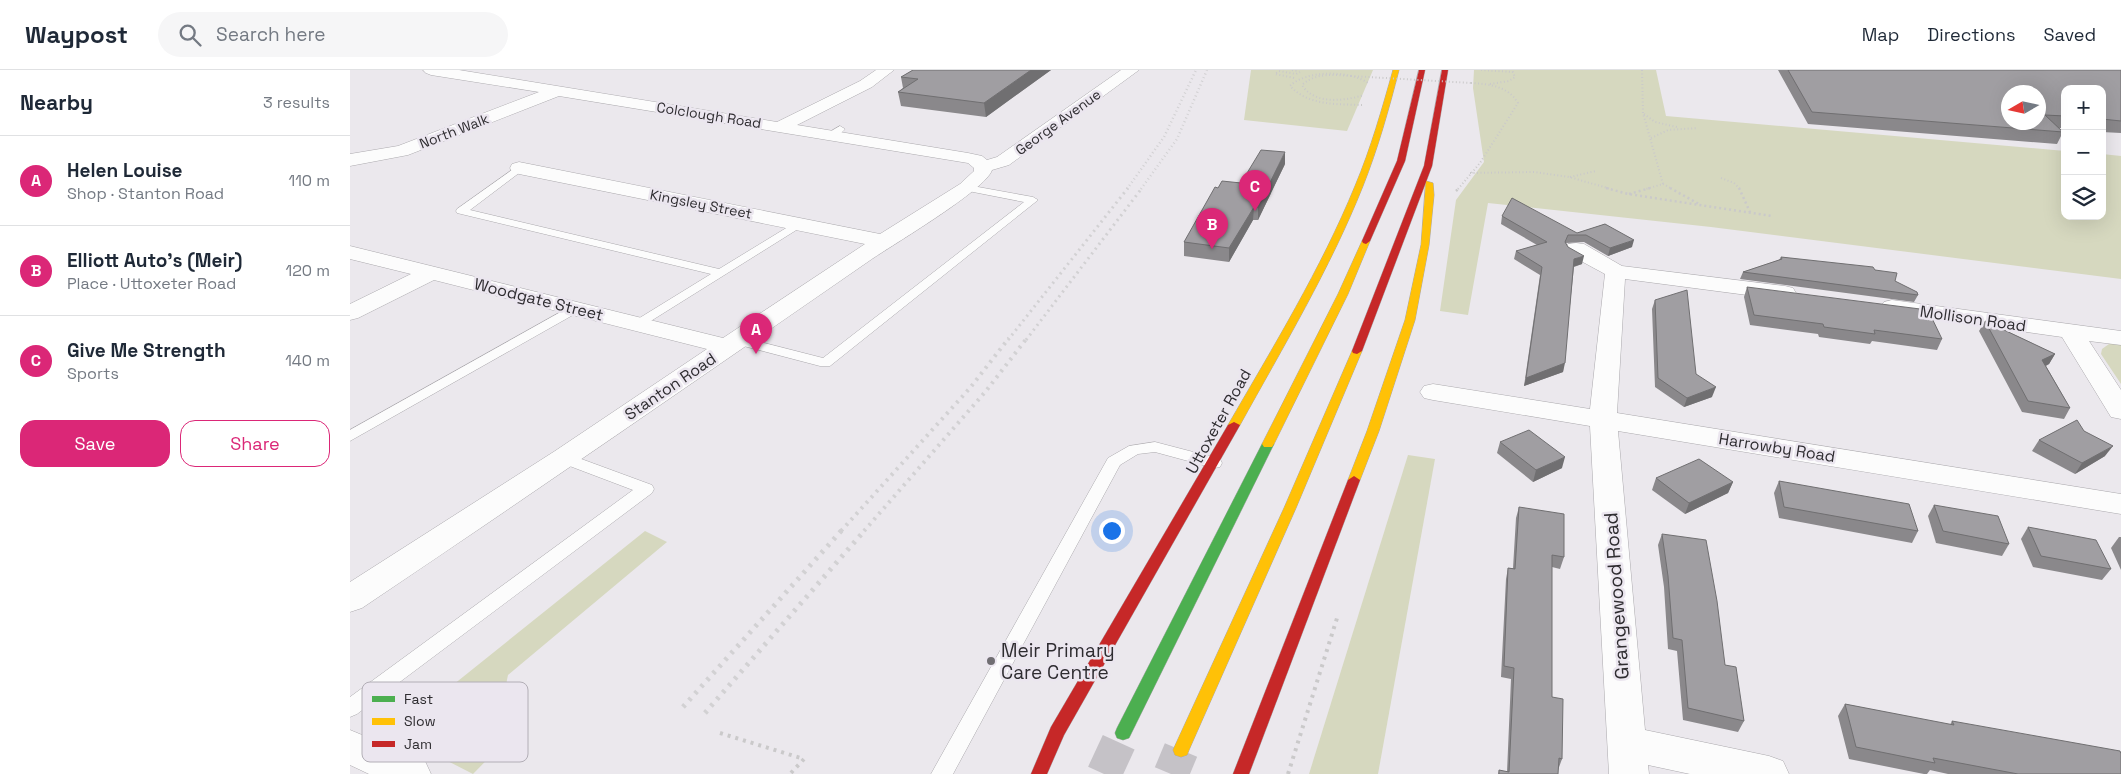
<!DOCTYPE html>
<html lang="en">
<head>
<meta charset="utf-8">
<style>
  :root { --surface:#fff; --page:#f6f6f7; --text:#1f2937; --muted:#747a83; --line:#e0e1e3; --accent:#db2777 }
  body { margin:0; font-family:"Space Grotesk",sans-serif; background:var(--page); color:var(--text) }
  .controls { position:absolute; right:15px; top:15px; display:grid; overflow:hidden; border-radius:10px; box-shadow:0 5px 20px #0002 }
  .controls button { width:45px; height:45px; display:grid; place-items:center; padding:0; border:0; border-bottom:1px solid var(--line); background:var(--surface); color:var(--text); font:25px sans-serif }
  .compass { position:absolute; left:1651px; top:15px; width:45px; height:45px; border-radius:50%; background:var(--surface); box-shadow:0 5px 20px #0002; rotate:261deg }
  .you { position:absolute; left:761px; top:460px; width:18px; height:18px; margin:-12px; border:4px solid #fff; border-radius:50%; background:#1a73e8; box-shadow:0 0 0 8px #1a73e833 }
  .badge { display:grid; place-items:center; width:32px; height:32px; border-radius:50%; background:var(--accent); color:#fff; font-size:16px; font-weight:700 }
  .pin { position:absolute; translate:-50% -41px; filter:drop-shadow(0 1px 2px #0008) }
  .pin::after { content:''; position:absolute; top:26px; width:18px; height:15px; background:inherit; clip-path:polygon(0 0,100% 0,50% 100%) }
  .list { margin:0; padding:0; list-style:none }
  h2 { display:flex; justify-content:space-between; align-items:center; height:65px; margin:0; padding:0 20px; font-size:21px }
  h2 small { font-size:16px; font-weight:400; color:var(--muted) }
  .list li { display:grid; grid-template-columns:32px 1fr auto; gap:15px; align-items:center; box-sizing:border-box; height:90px; padding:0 20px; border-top:1px solid var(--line) }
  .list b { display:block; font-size:19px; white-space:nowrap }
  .list p { margin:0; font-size:16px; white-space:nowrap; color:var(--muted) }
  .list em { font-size:16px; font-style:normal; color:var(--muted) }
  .actions { display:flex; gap:10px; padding:15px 20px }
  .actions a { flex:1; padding:11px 0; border:1px solid var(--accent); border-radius:15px; text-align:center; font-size:18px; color:var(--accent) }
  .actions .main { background:var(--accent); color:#fff }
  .icon { flex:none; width:28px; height:28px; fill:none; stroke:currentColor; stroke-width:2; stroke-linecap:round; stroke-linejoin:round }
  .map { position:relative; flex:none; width:1771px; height:704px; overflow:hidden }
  header { display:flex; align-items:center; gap:30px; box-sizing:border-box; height:70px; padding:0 25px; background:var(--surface); border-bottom:1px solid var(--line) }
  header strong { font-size:24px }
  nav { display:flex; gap:28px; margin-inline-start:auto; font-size:18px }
  .search { width:350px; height:45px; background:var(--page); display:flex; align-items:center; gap:12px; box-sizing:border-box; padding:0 18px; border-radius:28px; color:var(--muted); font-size:19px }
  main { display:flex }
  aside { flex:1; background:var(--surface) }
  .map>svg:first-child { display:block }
</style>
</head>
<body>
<header>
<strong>Waypost</strong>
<div class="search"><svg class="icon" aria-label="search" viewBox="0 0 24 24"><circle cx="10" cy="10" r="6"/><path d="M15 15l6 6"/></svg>Search here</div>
<nav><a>Map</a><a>Directions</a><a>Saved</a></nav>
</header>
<main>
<aside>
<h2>Nearby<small>3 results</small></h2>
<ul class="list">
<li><span class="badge">A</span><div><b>Helen Louise</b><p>Shop · Stanton Road</p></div><em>110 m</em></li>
<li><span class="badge">B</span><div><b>Elliott Auto's (Meir)</b><p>Place · Uttoxeter Road</p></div><em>120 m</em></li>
<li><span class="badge">C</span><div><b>Give Me Strength</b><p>Sports</p></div><em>140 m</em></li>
</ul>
<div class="actions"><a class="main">Save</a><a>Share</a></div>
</aside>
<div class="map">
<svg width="1771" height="704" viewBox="0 0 1771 704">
  <rect width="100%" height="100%" fill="#ebe8ed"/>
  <g fill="#d6d8bf">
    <path d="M901,0H1023L997,61L894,50Z"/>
    <path d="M1124,0H1306L1316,46L1715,81V146H1752V84L1771,86V209L1361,157L1138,133L1118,245L1090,241L1106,130L1134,92L1123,18Z"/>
    <path d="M1759,274H1771V314L1751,284L1752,279Z"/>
    <path d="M1058,385L1085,389L1028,704H959Z"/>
    <path d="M295,461L317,472L158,605C153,627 156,637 173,653L123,704L43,663Z"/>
  </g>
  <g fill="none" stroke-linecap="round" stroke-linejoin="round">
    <g stroke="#c5c2c7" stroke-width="35" stroke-dasharray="35 18" stroke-linecap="butt">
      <path d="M754,704L773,663"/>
      <path d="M821,704L831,680"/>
    </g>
    <g stroke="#aba9ad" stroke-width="1">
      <g id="lane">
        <path d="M490,56L495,59C491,64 484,69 478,67V63Z"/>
        <path d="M169,95L173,96V100L120,140L369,199L446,152H454L456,154L288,259L283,258L281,255L283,252L361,204L107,143L106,141L107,139Z"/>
        <path d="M617,115L683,127L688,130L480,296H470L382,273L380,270L387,266L473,288L674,132L613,120L612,118L613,116Z"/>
        <path d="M225,234L231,238L230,241L0,371V360Z"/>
        <path d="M805,372L870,389L872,393L870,397L864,398L805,382L788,384L770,395L603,704H581L758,388L779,376Z"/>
        <path d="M215,383L302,415L304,419L302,423L7,644L0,647V627L283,420L209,392L207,388L209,384Z"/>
      </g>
    </g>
    <g stroke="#aba9ad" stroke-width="1">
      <g id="street">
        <path d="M73,0H109L427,52L510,11L526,0H544L522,17L447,55L618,83L632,86L637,90L647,87L771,0H789L659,95L642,100C636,120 542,175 519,191C351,307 182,424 12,538L0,542V512L205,381L357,279L84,210L8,248L0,250V234L61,204L0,189V176L373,268L515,174L169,104L162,102L160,98L162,94L169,92L530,164L610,114L624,101V98L618,93L209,26L58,85L0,96V84L48,76L189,22L81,5L76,3Z"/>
        <path d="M1226,173L1234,174L1272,196L1435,216L1443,218L1446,223L1443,228L1435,230L1275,209L1267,343L1771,424V444L1268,361L1295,660L1419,686L1433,691L1439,704H1340L1298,695L1299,704H1259L1240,356L1083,330L1074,328L1070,322L1074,316L1083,314L1240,339L1255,204L1218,184L1215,179L1218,174Z"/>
        <path d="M1542,230L1771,261V275L1739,271L1771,320V349L1761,347L1712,267L1534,242L1530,237L1534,232Z"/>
        <path d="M0,660L75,691L81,704H19L0,695Z"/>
      </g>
    </g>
    <g stroke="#aba9ad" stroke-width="1">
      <path id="fast" d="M918,370L924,374L779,668L773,670L767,668L765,663L767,658L912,374Z"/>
    </g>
    <g stroke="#aba9ad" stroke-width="1">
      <g id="slow">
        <path d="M1043,0H1049C1039,39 1028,78 1013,116C980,199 933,277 890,355L884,358L880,357L878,355C923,277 971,199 1005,116C1021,78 1032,39 1043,0Z"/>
        <path d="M1076,111L1083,113L1084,125L1079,175L1065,250L1029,361L1010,410L1004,414L998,410L1017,361L1055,250L1071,175Z"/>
        <path d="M1016,168L1020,171L998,224L924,374L922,377H914L912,374L988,224L1012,171Z"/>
        <path d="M1007,278L1012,281L946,438L839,680L837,685L831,687L825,685L823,680L934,438L1002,281Z"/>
      </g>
    </g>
    <g stroke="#aba9ad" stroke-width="1">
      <g id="jam">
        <path d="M1069,0H1075L1055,91L1020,171L1016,174L1013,173L1012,171L1047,91Z"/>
        <path d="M1092,0H1098L1082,96L1012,281L1007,284L1003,283L1002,281L1074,96Z"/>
        <path d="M884,352L890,355L714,665L697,704H681L701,657L878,355Z"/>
        <path d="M1004,406L1010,410L899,704H883L998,410Z"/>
      </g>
    </g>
    <g stroke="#cac9ca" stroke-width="2" stroke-dasharray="1 2.5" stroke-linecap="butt">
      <path d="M942,0L949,1"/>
      <path d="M1131,0L1163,2"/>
      <path d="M1292,0L1293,43L1313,114L1296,119"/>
      <path d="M1001,6C984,5 966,2 952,15C964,35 995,31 1014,25"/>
      <path d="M944,8L925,4L929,1L946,4L950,2"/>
      <path d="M1140,14L1159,11L1165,7L1162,0"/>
      <path d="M1012,35C987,34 959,36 940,16C956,0 999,0 1018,13"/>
      <path d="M1294,44L1305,52L1327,57"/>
      <path d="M1301,68L1318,60L1348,58"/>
      <path d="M1120,103L1184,102L1219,107L1261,119"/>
      <path d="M1220,107L1246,101"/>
      <path d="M1371,108L1384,113L1390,119"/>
      <path d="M1313,114L1322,119"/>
      <path d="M1108,119L1130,93L1168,33C1158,16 1139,14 1121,13"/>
    </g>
    <g stroke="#cac9ca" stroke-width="2.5" stroke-dasharray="2 3" stroke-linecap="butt">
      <path d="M1256,118L1278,124L1422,146"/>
      <path d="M1320,118L1349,134"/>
      <path d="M1389,118L1400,142"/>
      <path d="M1106,121L1109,118"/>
      <path d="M1279,124L1300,118"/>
    </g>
    <g stroke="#cac9ca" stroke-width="4" stroke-dasharray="3 5" stroke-linecap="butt">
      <path d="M370,663L454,689L440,704"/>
      <path d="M938,704L988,545"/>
    </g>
    <use href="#lane" fill="#fcfcfc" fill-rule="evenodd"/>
    <use href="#street" fill="#fcfcfc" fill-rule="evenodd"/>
    <use href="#fast" fill="#4caf50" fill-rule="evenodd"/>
    <use href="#slow" fill="#ffc107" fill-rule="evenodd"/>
    <use href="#jam" fill="#c62828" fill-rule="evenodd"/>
    <g stroke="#d2d1d3" stroke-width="2.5" stroke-dasharray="1 3" stroke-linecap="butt">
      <path d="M777,119L814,67L846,0"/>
      <path d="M791,119L827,69L857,0"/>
    </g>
    <g stroke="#d2d1d3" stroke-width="3" stroke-dasharray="2 4" stroke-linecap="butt">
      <path d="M658,270L778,118"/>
      <path d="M676,270L792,118"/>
    </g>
    <g stroke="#d2d1d3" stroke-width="4" stroke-dasharray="2.5 5" stroke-linecap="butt">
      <path d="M491,461L620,318L659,268"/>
      <path d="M514,461L636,321L677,268"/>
    </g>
    <g stroke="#d2d1d3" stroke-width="5" stroke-dasharray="3 6" stroke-linecap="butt">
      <path d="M333,637L492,460"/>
      <path d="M355,643L515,460"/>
    </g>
    <path stroke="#cac9ca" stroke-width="2" stroke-dasharray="1 2.5" stroke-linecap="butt" d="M1001,6L1121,13"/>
  </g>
  <g fill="#8a888b">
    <path d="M563,0H701L636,47L551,36L548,22L553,18L551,7Z"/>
    <path d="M1428,0H1771V63L1752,62V19H1715V58H1709L1713,62L1707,74L1458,54Z"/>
    <path d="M935,94L908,150H903L879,192L834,186V172L868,118L891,113Z"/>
    <path d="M1152,146L1227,163L1255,154L1282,177L1258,186L1234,172L1216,173L1218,177L1232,194L1224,197L1213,302L1174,316L1190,205L1164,189L1166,181L1187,175L1151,154Z"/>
    <path d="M1431,187L1525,200L1568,225L1564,232L1390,209L1393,202L1429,190Z"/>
    <path d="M1397,217L1592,269L1587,280L1522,271L1520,274L1469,267L1468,264L1400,255L1394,227Z"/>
    <path d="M1305,230L1346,304L1362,327L1334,337L1305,317L1302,239Z"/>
    <path d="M1635,251L1705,284L1699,294L1696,296L1720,338L1714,349L1672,342L1629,261Z"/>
    <path d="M1734,361L1755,386L1725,404L1682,381L1689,370Z"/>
    <path d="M1150,372L1212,398L1183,412L1147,383Z"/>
    <path d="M1306,408L1383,412L1378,423L1335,444L1302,420Z"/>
    <path d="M1429,411L1568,461L1562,473L1429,448L1424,423Z"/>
    <path d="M1584,435L1659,474L1652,486L1586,473L1578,446Z"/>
    <path d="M1169,437L1214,487L1210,499L1202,497V627L1212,689L1208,700V704H1148L1149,700L1157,702L1161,609L1151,607L1156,509L1158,498H1163L1166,448Z"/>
    <path d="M1678,457L1761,499L1752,510L1683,497L1671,469Z"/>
    <path d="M1312,464L1375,595L1394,651L1388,662L1333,650L1327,581L1318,579L1314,517L1308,475Z"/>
    <path d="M1769,467H1771V500L1761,478Z"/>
    <path d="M1495,634L1600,655L1602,651L1771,704H1598L1580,700L1577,704H1574L1499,689L1488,646Z"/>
  </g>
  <g fill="#706f71">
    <path d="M681,0H701L636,47L634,33Z"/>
    <path d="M935,82V94L908,150V137Z"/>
    <path d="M904,137L903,150L879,192V178Z"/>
    <path d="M1284,170L1282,177L1258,186L1260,178Z"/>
    <path d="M1234,186L1232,194L1222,197L1224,189Z"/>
    <path d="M1705,284L1699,294L1686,300L1692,290Z"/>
    <path d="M1215,293L1213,302L1174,316L1176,308Z"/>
    <path d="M1366,317L1362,327L1334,337L1337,328Z"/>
    <path d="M1763,376L1755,386L1725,404L1732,393Z"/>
    <path d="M1215,387L1212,398L1183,412L1186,400Z"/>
    <path d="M1383,412L1378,423L1335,444L1339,433Z"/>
  </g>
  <g fill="#a09ea2" stroke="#706f71" fill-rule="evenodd">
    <path d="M563,0H681L634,33L548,22L568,9L551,7Z"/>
    <path d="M1438,0H1771V51L1752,49V19H1715V46L1695,45L1713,62L1462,42ZM1658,22H1688V52H1658Z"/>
    <path d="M911,80L935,82L908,137H904L879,178L834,172L865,117L868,118L872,111L891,113Z"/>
    <path d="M1162,128L1227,163L1255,154L1284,170L1260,178L1236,165H1218L1215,172L1218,177L1234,186L1224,189L1215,293L1176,308L1192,197L1166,181L1197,172L1152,146Z"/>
    <path d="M1431,187L1523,197L1525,200L1547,203L1545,211L1567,222L1568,225L1393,202L1432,189Z"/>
    <path d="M1397,217L1578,240L1592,269L1524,260L1525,264L1474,257L1473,254L1404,245Z"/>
    <path d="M1337,220L1346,304L1366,317L1337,328L1308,308L1305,230Z"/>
    <path d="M1635,251L1705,284L1692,290L1720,338L1678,331Z"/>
    <path d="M1727,350L1734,361L1763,376L1732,393L1689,370Z"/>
    <path d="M1179,360L1215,387L1186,400L1150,372Z"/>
    <path d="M1349,389L1383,412L1339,433L1306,408Z"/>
    <path d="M1429,411L1559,434L1568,461L1434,437Z"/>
    <path d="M1584,435L1648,446L1659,474L1593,461Z"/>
    <path d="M1169,437L1214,444V487L1202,485V627L1213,629L1212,689L1209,688L1208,704H1149V700L1159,702L1164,598L1154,596L1158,498L1165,499Z"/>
    <path d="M1678,457L1746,470L1761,499L1691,486Z"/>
    <path d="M1312,464L1356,470L1367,531L1375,595L1386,597L1394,651L1338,638L1332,570L1323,568L1318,506Z"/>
    <path d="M1495,634L1604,655L1602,651L1770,681L1771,684V704H1668L1583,688L1585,693L1506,677Z"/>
  </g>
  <circle fill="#706e72" stroke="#ebe6ef" stroke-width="2" cx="641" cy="591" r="5"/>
  <g text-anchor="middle" stroke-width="5" stroke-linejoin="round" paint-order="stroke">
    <g font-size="14" fill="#2e2c30" stroke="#ebe6ef">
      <text transform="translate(359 45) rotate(9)" y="5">Colclough Road</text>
      <text transform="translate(708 52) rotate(-36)" y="5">George Avenue</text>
      <text transform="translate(104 61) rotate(-21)" y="5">North Walk</text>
      <text transform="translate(351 134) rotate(11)" y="5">Kingsley Street</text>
    </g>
    <g font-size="16" fill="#2e2c30" stroke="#ebe6ef">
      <text transform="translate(189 229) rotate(14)" y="6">Woodgate Street</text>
      <text transform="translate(1623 248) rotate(8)" y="6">Mollison Road</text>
      <text transform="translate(320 316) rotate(-34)" y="6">Stanton Road</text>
      <text transform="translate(868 351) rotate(-61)" y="6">Uttoxeter Road</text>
      <text transform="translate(1427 377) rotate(9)" y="6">Harrowby Road</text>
    </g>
    <g font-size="19" fill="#2e2c30" stroke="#ebe6ef">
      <text transform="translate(1266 526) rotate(-94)" y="7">Grangewood Road</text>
    </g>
    <g font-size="19" fill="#2e2c30" stroke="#ebe6ef" text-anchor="start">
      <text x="651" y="587">Meir Primary<tspan x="651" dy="22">Care Centre</tspan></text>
    </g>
  </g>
  <rect x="12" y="612" width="166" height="80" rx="8" fill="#ebe6ef" stroke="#b2aeb6" stroke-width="1"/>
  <rect x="22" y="626" width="23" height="6" fill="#4caf50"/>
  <rect x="22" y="648" width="23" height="7" fill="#ffc107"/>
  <rect x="22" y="671" width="23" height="6" fill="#c62828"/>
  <g font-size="14" fill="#2e2c30">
    <text x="54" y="634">Fast</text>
    <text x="54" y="656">Slow</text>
    <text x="54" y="679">Jam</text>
  </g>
</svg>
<div class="controls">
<button>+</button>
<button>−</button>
<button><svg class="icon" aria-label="layers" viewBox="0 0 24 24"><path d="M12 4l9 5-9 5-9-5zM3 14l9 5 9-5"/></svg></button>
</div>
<svg class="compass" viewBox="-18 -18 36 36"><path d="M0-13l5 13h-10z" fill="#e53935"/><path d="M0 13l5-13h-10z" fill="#747a83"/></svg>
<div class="you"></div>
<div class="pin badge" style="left:406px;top:284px">A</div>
<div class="pin badge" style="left:862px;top:179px">B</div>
<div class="pin badge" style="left:905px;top:141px">C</div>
</div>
</main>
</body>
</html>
